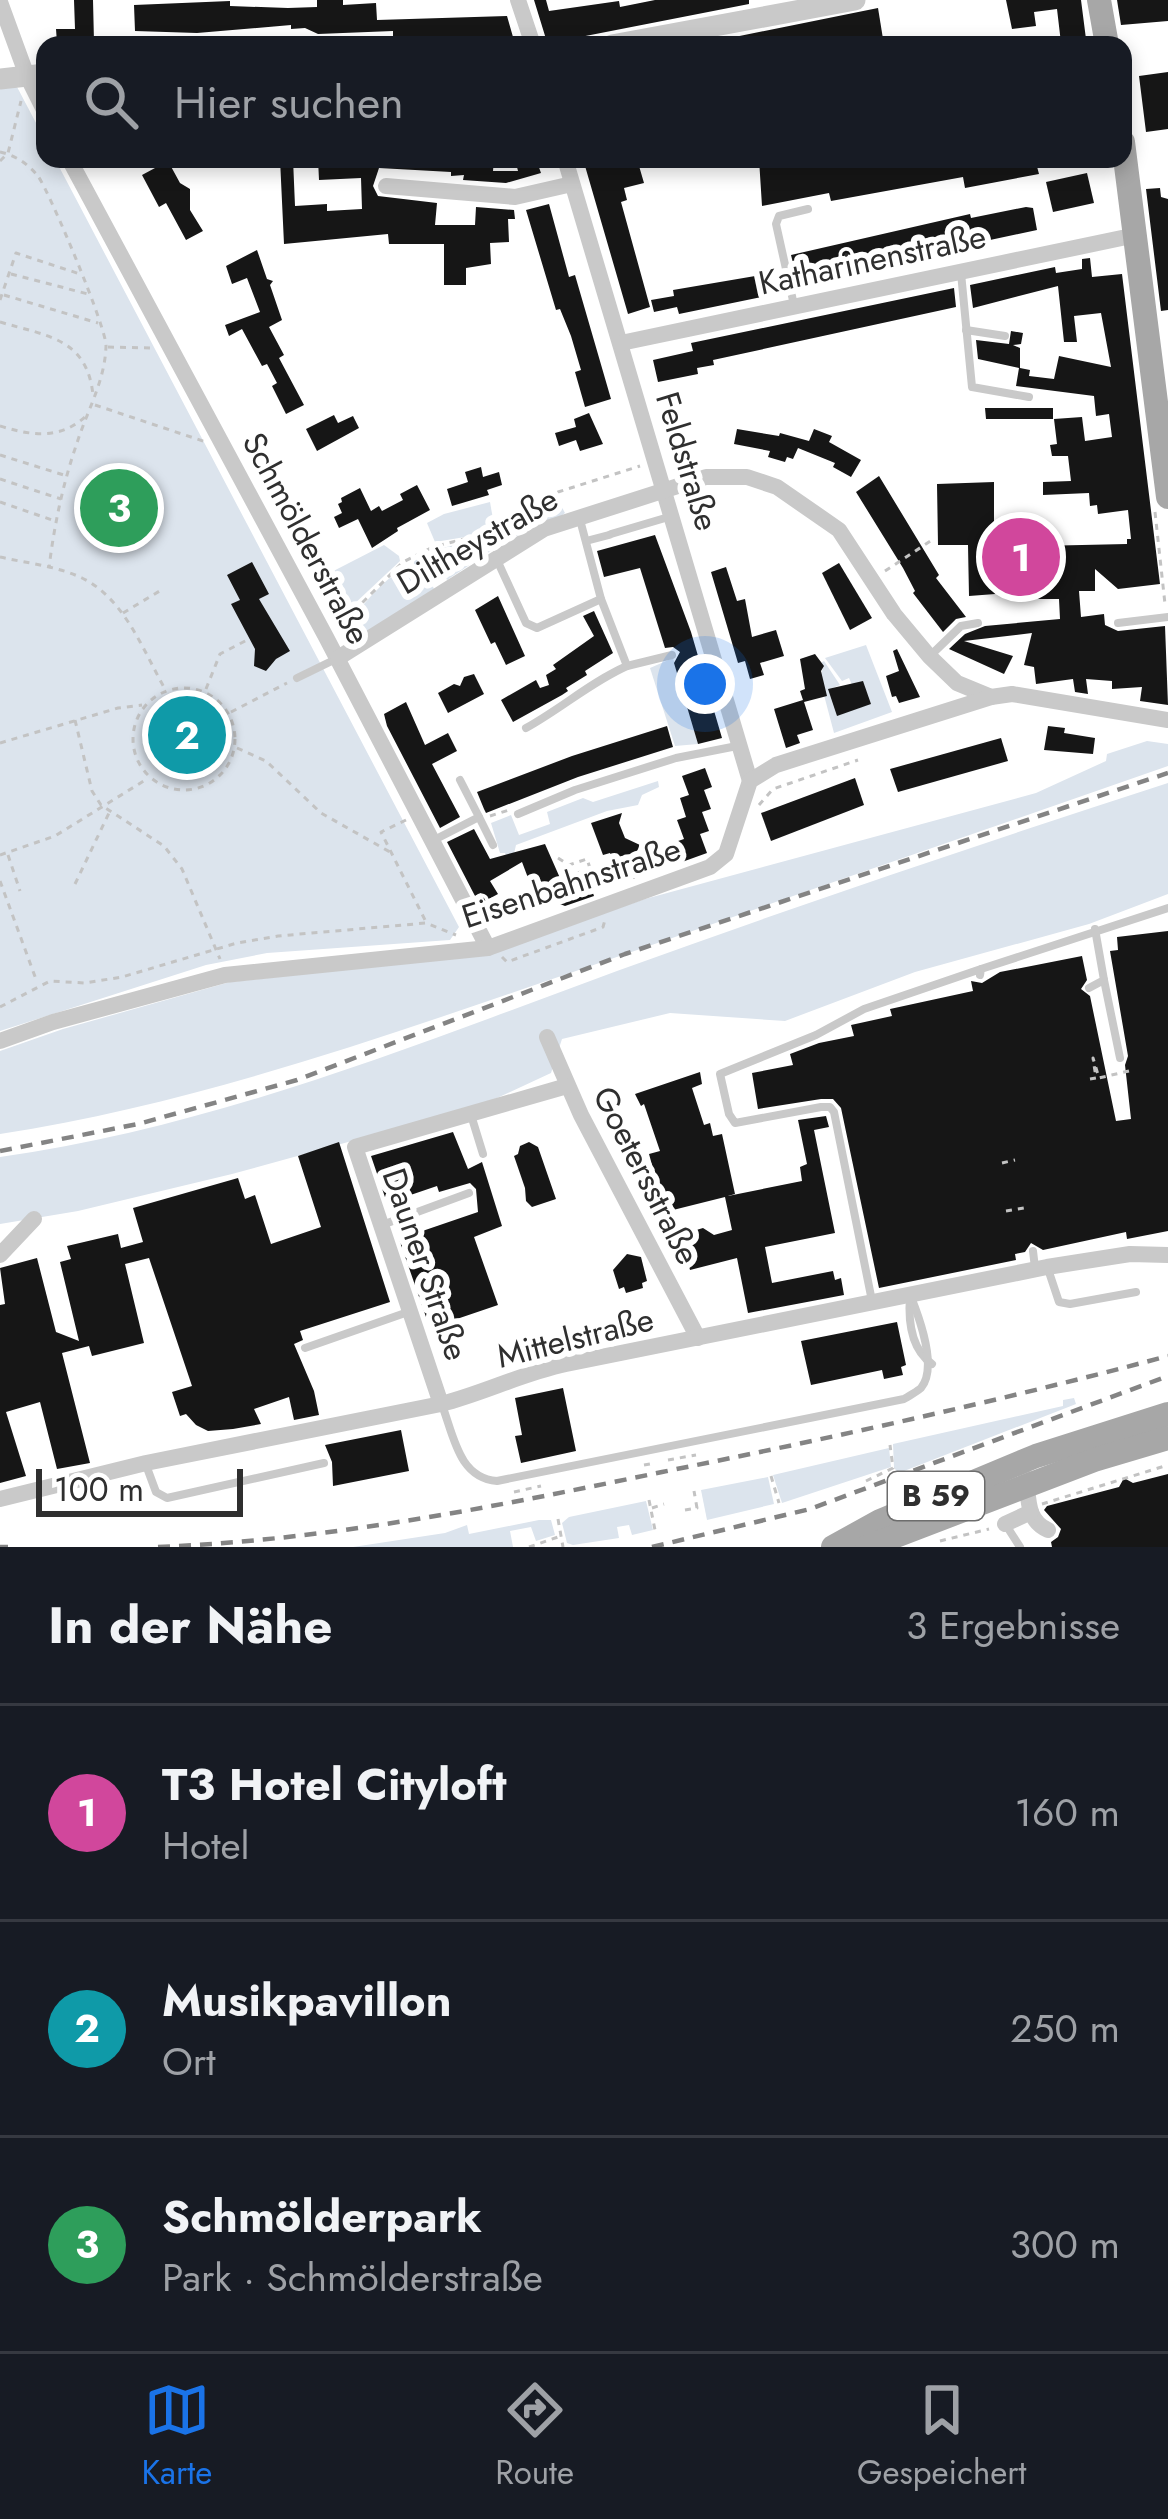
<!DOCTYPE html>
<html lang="de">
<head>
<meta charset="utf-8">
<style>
  :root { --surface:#171b24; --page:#20242c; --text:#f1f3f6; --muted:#9ea1a6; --line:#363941; --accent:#1a73e8 }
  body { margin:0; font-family:Jost,sans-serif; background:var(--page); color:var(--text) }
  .scale { position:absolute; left:36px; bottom:30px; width:207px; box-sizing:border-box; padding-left:12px; border:6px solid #2f2f2f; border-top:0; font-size:33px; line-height:42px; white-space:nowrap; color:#2f2f2f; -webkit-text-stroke:9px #fff; paint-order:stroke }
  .you { position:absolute; left:705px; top:684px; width:42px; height:42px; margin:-30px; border:9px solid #fff; border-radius:50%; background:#1a73e8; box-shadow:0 0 0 18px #1a73e833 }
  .badge { display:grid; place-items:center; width:78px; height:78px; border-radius:50%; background:var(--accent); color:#fff; font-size:39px; font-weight:700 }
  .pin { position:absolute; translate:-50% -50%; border:6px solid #fff; box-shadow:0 3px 12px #0006 }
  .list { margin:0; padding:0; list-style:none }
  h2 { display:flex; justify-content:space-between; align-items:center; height:156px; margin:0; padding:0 48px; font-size:51px }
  h2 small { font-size:39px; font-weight:400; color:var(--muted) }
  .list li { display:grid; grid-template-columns:78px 1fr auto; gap:36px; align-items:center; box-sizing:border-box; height:216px; padding:0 48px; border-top:3px solid var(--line) }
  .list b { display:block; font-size:45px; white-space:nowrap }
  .list p { margin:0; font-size:39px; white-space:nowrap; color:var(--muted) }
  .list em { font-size:39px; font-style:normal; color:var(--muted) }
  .icon { flex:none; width:66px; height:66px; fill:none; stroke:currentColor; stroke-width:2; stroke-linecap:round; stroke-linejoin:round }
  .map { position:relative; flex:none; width:1168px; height:1547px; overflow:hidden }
  .search { position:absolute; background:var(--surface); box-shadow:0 6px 18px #0003; left:36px; right:36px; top:36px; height:132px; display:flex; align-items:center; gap:30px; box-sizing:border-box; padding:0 42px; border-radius:24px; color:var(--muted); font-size:45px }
  .sheet { height:804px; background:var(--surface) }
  nav { display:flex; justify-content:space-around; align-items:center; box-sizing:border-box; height:168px; border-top:3px solid var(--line); background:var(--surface); font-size:33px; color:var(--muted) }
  nav a { display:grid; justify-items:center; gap:6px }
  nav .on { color:var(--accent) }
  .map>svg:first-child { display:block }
</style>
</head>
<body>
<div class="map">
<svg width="1168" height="1547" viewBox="0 0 1168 1547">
  <rect width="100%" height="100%" fill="#fff"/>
  <g fill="#dce4ed">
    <path d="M16,85L45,140V159H55L459,927L450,940L267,953L206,965L0,1031V87Z"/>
    <path d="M556,496L565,513L559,518L507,540L447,580L434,550L484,538Z"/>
    <path d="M490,502L494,525L471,536L435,542L427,523L444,514Z"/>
    <path d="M384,545L399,556L400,561L335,622L314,581Z"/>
    <path d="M420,558L434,589L354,641L345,633C358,605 392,571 420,558Z"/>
    <path d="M866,645L892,712L834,733L820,680L823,667L819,664L824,661L840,685L830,689L837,715L870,704L864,684L853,687L849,678L842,681L825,658Z"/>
    <path d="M673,658L698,744L675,746L650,668Z"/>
    <path d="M1147,741L1168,744V766C971,835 773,903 576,971C388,1035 197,1104 0,1134V1051L63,1029L230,982L486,954L645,899L1036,793L1106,761L1107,754Z"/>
    <path d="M658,781L659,787L642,795L638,805L607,811L516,845L511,867L505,853H500L491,823L511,815L519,835L550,824L547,812L583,798L593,802Z"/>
    <path d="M1168,783V894L1089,924L915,972L785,1021L670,1013L562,1039L551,1073L482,1105L232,1174L78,1211L0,1224V1157C214,1127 416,1045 617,971C799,905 983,843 1168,783Z"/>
    <path d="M1074,1398L1076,1404L899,1473L894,1468L893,1444L1063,1406V1400Z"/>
    <path d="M889,1448L891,1467L782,1503L773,1475Z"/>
    <path d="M768,1477L774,1504L707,1520L701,1490Z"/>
    <path d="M646,1501L653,1530L632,1535L629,1525L617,1527L619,1538L573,1545L567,1543L562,1523L569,1517Z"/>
    <path d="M539,1520H551L555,1535L536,1541L531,1527L510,1531L513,1547H353L445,1533L467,1525L469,1534Z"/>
  </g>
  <g fill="#161616">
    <path d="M74,0H93L94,42L57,43L56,29H75Z"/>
    <path d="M317,0H343V5L376,3L377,20L507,16L513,37L393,42V31L318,34L305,28L291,29V25L197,33L135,31L134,5L230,1V6L288,8L317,7Z"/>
    <path d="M534,0H546L549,11L619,1L620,7L655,0H749V4L565,40V36L546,39Z"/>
    <path d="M1006,0H1081L1086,39L1061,43L1057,9L1034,12L1036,26L1012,29Z"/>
    <path d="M1117,0H1168V21L1121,25Z"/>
    <path d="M878,8L884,45H710V42Z"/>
    <path d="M1168,72V129L1146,132L1139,76Z"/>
    <path d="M280,159H293L295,206L327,204V211L362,209L361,178L319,180L318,159H494L493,171H518L515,159H536L541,173L506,183L463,180L464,175L451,176V172L379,168L373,186L378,196L437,203L435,225H475L476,207L514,210L515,219H508L509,242L490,243L491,264L466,268V285H444V244H389L388,234L284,244Z"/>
    <path d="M583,159H605L607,168L637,159L644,183L624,188L627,200L621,202L650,307L628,314Z"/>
    <path d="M759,159H894L896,168L944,159H1035L1039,174L965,188L963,177L831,201L829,193L762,206Z"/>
    <path d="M168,161L180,183L190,189V210L203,231L186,240L166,203L159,207L142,175Z"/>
    <path d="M1087,173L1094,203L1053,212L1046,182Z"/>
    <path d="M1160,188L1161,197L1168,199V310L1161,311L1146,189Z"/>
    <path d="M549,204L569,277L575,275L611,399L585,407L575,372L581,370L571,336L560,309L556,310L526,210Z"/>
    <path d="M1026,207L1033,208L1037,230L976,243L975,238L797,279L791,255L970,214L971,218Z"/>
    <path d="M257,250L267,279L273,281L270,285L282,320L269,327L284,355L279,358L304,405L286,414L272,386L277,383L267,364L262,366L242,329L229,336L225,325L260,312L247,278L232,284L226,266Z"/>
    <path d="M1090,258L1092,277L1122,274L1160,584L1118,589L1095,569V591H1079L1081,617L1104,614L1105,625L1118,631L1165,626L1168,705L1140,701L1142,687L1112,689V681L1086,679L1088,694L1075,692L1073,679L1036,684L1034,667L1024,665L1032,633L964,641L1013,656L1004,674L949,649L965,634L985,626L1060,619L1059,599H1022V592L969,596L968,545H938L937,484L994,482V525L1002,524V538H1036L1037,546L1127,544V539H1131L1128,510L1098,514L1097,505L1090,506L1089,493L1043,495V482L1071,481L1068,456H1052L1050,445L1057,444L1054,419L1082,417L1085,441L1112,437L1109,414L1096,416L1094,396L1016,386L1019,368L978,359L976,340L1009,344L1011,331L1023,333L1021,344L1013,345L1020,348V368L1030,370L1029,376L1054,379L1059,356L1111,367L1101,313L1074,316L1077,342H1064L1058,286L973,308L970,285L1055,267L1056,273L1082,269V259Z"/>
    <path d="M767,274L771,295L679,314L677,307L654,312L651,300L674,296L673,290Z"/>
    <path d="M954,288L956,307L713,360L714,365L697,368L698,374L658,382L653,360L693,351L691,343Z"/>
    <path d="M985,408H1053V419H986Z"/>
    <path d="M589,413L603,444L580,451L576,440L559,446L555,433L576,427L574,419Z"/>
    <path d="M334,415L338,423L353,416L359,428L317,451L306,429Z"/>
    <path d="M737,429L779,436L780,433L809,441L814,429L832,436L829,442L861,460L851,477L833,467L835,463L798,448L793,459L787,457L785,462L768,457L770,451L734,444Z"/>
    <path d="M481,467L483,477L499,472L502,485L487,490L489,495L452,506L447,489L468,482L465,472Z"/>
    <path d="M879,476L939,575L936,578L966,617L956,619L943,632L913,593L915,591L903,568L856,492Z"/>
    <path d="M417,485L430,510L397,528L398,531L372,548L358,519L339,528L334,517L342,513L338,504L342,502L341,498L360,488L371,511L379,506L382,511L403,500L400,494Z"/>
    <path d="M655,535L691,632L722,738L698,744L674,663L680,652L673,647L665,648L640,568L604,577L597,551Z"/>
    <path d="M252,562L269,594L259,599L290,651L276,659L266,671L254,666L255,649L231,604L240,600L227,575Z"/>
    <path d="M839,563L872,618L850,630L822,573Z"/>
    <path d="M726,567L737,601L745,599L752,637L776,630L784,656L760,663L764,675L750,679L745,661L738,663L711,572Z"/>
    <path d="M498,596L525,656L506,665L495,642L491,644L475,610Z"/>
    <path d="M594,611L613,653L585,671L587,675L566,688L568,691L562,695L513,722L501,700L536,680L540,688L549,685L546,675L556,669L553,665L594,636L583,616Z"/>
    <path d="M897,649L920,697L899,703L896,696L892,697L886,676L899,671L893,651Z"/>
    <path d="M815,654L824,666L821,671L827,696L804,702L813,730L797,735L800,743L786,748L774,709L803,700L800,691L805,689L800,659Z"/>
    <path d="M474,674L484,694L448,713L438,693L454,684L460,686L464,677Z"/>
    <path d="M863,681L871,704L837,716L828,689Z"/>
    <path d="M406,702L425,745L448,733L457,751L432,764L460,817L440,828L387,726L384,714Z"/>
    <path d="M667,726L673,747L578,777L486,813L484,809L477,792L572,756Z"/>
    <path d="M1048,726L1065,728L1064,733L1095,738L1093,754L1044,750Z"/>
    <path d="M1001,738L1008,761L898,792L890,769Z"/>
    <path d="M705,768L712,787L704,790L711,809L702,812L709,831L700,834L707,853L682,862L675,842L684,839L677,820L686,817L680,798L689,795L682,776Z"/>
    <path d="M855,778L864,805L771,841L761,813Z"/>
    <path d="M622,813L619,823L625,838L640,845L637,851L643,866L655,871L621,883L610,853L603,855L591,823Z"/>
    <path d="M474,829L490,859L545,844L560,878L585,869L594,896L565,906L555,902L539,907L522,862L490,881L498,894L485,901L481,893L475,896L447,842Z"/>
    <path d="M1168,931V1231L1127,1239L1126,1232L1043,1250L1031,1243L1025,1252L1015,1254L1016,1260L879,1288L841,1108L833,1099H821L758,1109L752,1073L793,1065L790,1054L819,1043L854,1036L851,1025L892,1016L890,1009L973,991L971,981L982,983L1000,972L1082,956L1087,980L1081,989L1090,996L1116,1121L1131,1119L1125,1065L1128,1056L1110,951L1118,950L1117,937Z"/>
    <path d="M700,1072L702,1084L692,1088L704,1125L710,1123L713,1136L722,1134L735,1194L728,1196L802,1181L800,1167L807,1164L798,1120L826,1116L829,1127L814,1130L835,1233L765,1247L772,1283L833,1271L835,1280L841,1278L844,1295L748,1313L737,1258L690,1270L683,1243L695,1240L693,1231L703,1228L714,1235L732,1230L725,1197L665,1212L649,1154L660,1151L644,1104L641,1106L635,1094Z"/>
    <path d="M453,1132L468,1169L482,1162L502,1226L474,1237L498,1305L448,1322L444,1311L426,1317L399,1239L478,1212L476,1189L470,1183L439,1192L437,1186L387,1203L371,1156Z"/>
    <path d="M339,1142L390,1302L300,1331L303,1340L294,1344L314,1391L319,1415L294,1420L289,1397L254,1409L261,1424L233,1429L208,1431L196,1425L186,1414L180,1416L172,1392L192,1386L149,1258L125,1264L144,1343L92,1356L89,1346L62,1353L90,1463L57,1469L40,1402L6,1412L26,1476L0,1483V1305L5,1304L0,1268L37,1258L56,1332L79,1341L60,1262L71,1259L67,1246L118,1234L121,1248L143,1242L133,1208L238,1178L245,1199L255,1195L271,1244L321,1227L298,1156Z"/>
    <path d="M529,1142L538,1147L556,1199L532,1207L526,1201L525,1188L514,1156L518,1154L520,1146Z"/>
    <path d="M627,1254L641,1257L647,1281L642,1283L643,1288L626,1293L624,1287L619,1289L613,1270Z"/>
    <path d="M897,1322L906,1365L901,1367L903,1375L884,1379L882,1370L811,1385L801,1341Z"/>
    <path d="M563,1388L576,1451L521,1463L515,1436L522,1435L515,1398Z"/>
    <path d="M401,1430L409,1471L333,1486L332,1462L325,1445Z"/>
    <path d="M1168,1474V1547H1052L1051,1542L1058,1537L1061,1529L1044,1510L1047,1506L1119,1487L1124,1478L1133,1483Z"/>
  </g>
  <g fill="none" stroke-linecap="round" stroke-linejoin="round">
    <g stroke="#c3c3c3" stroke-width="3" stroke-dasharray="6 6" stroke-linecap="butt">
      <path d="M1078,45L1090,43"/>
      <path d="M0,152C15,155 28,164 38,176C50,193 107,329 106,346C105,381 87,411 77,443C63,483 54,526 49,568"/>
      <path d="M0,161L8,153L21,101"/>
      <path d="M11,274L88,294"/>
      <path d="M4,295L98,323"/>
      <path d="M0,300L16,253L80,274"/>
      <path d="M0,322C47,336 87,338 93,395"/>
      <path d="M108,347L153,348"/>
      <path d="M95,405L206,442"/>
      <path d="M0,426C33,436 61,440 87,415"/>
      <path d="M0,455L67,476"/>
      <path d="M0,479L61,499"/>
      <path d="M0,502L55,521"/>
      <path d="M1155,512L1165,604"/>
      <path d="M0,557C26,563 57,566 82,578C124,598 143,650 165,689"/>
      <path d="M885,571L932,540"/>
      <path d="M123,613L163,589"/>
      <path d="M337,628L403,562L433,547L483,534L558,492L640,466"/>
      <circle cx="184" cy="739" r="51"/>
      <path d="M206,689L220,654L249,639"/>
      <path d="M231,712L287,683"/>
      <path d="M75,720L92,791L101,805L164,846L182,869L220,959"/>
      <path d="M0,743L118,708L142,705"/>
      <path d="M237,748L266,761L321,813L390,852"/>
      <path d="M759,805L773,789L858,760"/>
      <path d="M490,816L509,810"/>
      <path d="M406,820L381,832L426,922"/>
      <path d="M0,855L55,836L147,779"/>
      <path d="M8,855L20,891"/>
      <path d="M558,858L569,865L587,859L597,890"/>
      <path d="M0,881L37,982"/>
      <path d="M75,884L109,813"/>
      <path d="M502,957L507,962L603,927L605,920"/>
      <path d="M0,1007L50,981L85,983L122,977L237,943L278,936L426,923L456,935"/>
      <path d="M1090,1079L1096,1078L1093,1058L1099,1078L1133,1070"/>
      <path d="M1002,1163L1015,1160"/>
      <path d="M1006,1211L1024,1208"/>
      <path d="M668,1460L696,1455"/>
      <path d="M644,1465L655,1463"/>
      <path d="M771,1476L779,1503"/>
      <path d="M866,1481L893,1468L890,1445"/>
      <path d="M514,1492L541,1486"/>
      <path d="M649,1500L655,1530"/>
      <path d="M1042,1504L1168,1465"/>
      <path d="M652,1508L664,1504"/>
      <path d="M685,1510L697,1508L694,1491"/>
      <path d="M558,1519L563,1547"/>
      <path d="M940,1541L989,1529"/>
      <path d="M529,1547L561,1536"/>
    </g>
    <g stroke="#c9c9c9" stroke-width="8">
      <path d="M961,273L972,387L1029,397"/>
      <path d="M794,305L776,224L779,216L808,209"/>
      <path d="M966,330L1005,336"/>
      <path d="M611,534L672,516"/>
      <path d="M586,541L609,535"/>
      <path d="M497,560L526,623L537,628L601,599L579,516"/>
      <path d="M1118,623L1168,617"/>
      <path d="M931,655L961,626L978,623"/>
      <path d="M627,666L672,655"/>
      <path d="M297,678L338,658"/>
      <path d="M526,728C562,708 591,682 627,666L601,599"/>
      <path d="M518,814L575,790L676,758L737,746"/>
      <path d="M479,817L493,845"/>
      <path d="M434,840L479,817L460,780"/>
      <path d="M980,975L981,969L1168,908"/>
      <path d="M1104,980L1120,1058"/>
      <path d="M1089,988L1104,980L1095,929"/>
      <path d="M471,1115L483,1154"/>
      <path d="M382,1225L469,1193"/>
      <path d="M1033,1251L1035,1268"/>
      <path d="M1048,1269L1059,1302L1070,1304L1136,1292"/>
      <path d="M910,1296C908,1321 911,1349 932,1364"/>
      <path d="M872,1301L834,1112L830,1107H821L735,1123L729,1114L720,1074L816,1035L864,1009L981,969"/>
      <path d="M305,1348L408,1312"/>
      <path d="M442,1405C454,1437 459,1478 497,1481L904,1399C906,1398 919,1390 921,1388C938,1368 919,1317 911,1297"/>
      <path d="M146,1465L156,1492L167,1498L324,1463"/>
      <path d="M1006,1525L1020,1547"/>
    </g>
    <g stroke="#c9c9c9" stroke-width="16">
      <path d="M518,0L533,45"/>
      <path d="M0,2L27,76L45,112"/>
      <path d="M69,159L326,637L488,948"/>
      <path d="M565,159L750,781"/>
      <path d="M386,186L515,197L572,184"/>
      <path d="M621,343L1136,235"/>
      <path d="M338,658L544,529L706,477H747L777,487L839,530L894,614L929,656L957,683L991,697"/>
      <path d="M547,1037L581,1115L698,1338"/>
      <path d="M0,1041L53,1022L225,975L488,948L710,867L726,854L750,781L776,765L991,697L1012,694L1168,720"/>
      <path d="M0,1255L34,1219"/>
      <path d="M441,1404L355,1147L567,1086"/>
      <path d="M1026,1478C1029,1499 1026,1520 1048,1530"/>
      <path d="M0,1499L146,1463L441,1404C484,1393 523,1373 566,1364L1047,1267L1130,1254L1168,1255"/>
      <path d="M1005,1524L1031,1512"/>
    </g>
    <g stroke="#c9c9c9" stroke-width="21">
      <path d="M612,45L855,0"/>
      <path d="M0,79L45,74"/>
    </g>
    <g stroke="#a7a7a7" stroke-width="24">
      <path d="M1099,0L1107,45"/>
      <path d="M1123,142L1168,497"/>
      <path d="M833,1547L880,1521L1036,1456L1168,1414"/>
      <path d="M867,1547L1094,1460L1168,1438"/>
    </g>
    <g stroke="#848484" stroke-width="4.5" stroke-dasharray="12 9" stroke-linecap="butt">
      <path d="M0,1151L138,1124L297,1080L625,954L1168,773"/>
      <path d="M0,1547H8"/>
      <path d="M158,1547C329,1540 494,1507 662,1472C832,1438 1000,1401 1168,1356"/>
      <path d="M652,1547L810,1509L1168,1376"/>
    </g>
  </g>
  <g text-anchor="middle" stroke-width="12" stroke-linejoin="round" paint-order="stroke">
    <rect fill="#fff" stroke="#6d6d6d" stroke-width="3" x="888" y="1472" width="96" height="48" rx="9"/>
    <g font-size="30" font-weight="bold" fill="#2f2f2f">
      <text x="936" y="1506">B 59</text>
    </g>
    <g font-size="33" fill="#2f2f2f" stroke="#fff">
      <text transform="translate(872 259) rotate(-12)" y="12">Katharinenstraße</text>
      <text transform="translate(688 461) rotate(73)" y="12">Feldstraße</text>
      <text transform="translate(307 538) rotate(62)" y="12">Schmölderstraße</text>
      <text transform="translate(477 540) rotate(-30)" y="12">Diltheystraße</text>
      <text transform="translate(571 882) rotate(-18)" y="12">Eisenbahnstraße</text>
      <text transform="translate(647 1175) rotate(63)" y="12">Goetersstraße</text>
      <text transform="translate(426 1264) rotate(71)" y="12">Dauner Straße</text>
      <text transform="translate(575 1337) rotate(-14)" y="12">Mittelstraße</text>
    </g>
  </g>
</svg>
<div class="scale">100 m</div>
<div class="you"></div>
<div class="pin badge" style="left:1021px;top:557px;background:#d1479c">1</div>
<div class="pin badge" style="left:187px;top:735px;background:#0f9aa8">2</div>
<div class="pin badge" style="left:119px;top:508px;background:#2e9e5b">3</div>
<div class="search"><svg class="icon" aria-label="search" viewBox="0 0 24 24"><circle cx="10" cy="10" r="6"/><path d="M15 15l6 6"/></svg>Hier suchen</div>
</div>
<section class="sheet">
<h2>In der Nähe<small>3 Ergebnisse</small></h2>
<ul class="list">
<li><span class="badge" style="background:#d1479c">1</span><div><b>T3 Hotel Cityloft</b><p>Hotel</p></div><em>160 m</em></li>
<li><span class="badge" style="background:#0f9aa8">2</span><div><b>Musikpavillon</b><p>Ort</p></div><em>250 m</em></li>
<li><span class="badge" style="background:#2e9e5b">3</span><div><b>Schmölderpark</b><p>Park · Schmölderstraße</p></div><em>300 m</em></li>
</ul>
</section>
<nav>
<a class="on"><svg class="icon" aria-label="map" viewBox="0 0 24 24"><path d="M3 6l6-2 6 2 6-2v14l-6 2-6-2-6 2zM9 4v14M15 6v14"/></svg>Karte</a>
<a><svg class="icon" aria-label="directions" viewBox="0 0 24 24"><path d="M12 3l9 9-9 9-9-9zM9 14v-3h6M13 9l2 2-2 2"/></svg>Route</a>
<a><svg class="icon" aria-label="saved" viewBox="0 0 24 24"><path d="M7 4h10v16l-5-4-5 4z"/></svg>Gespeichert</a>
</nav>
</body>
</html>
